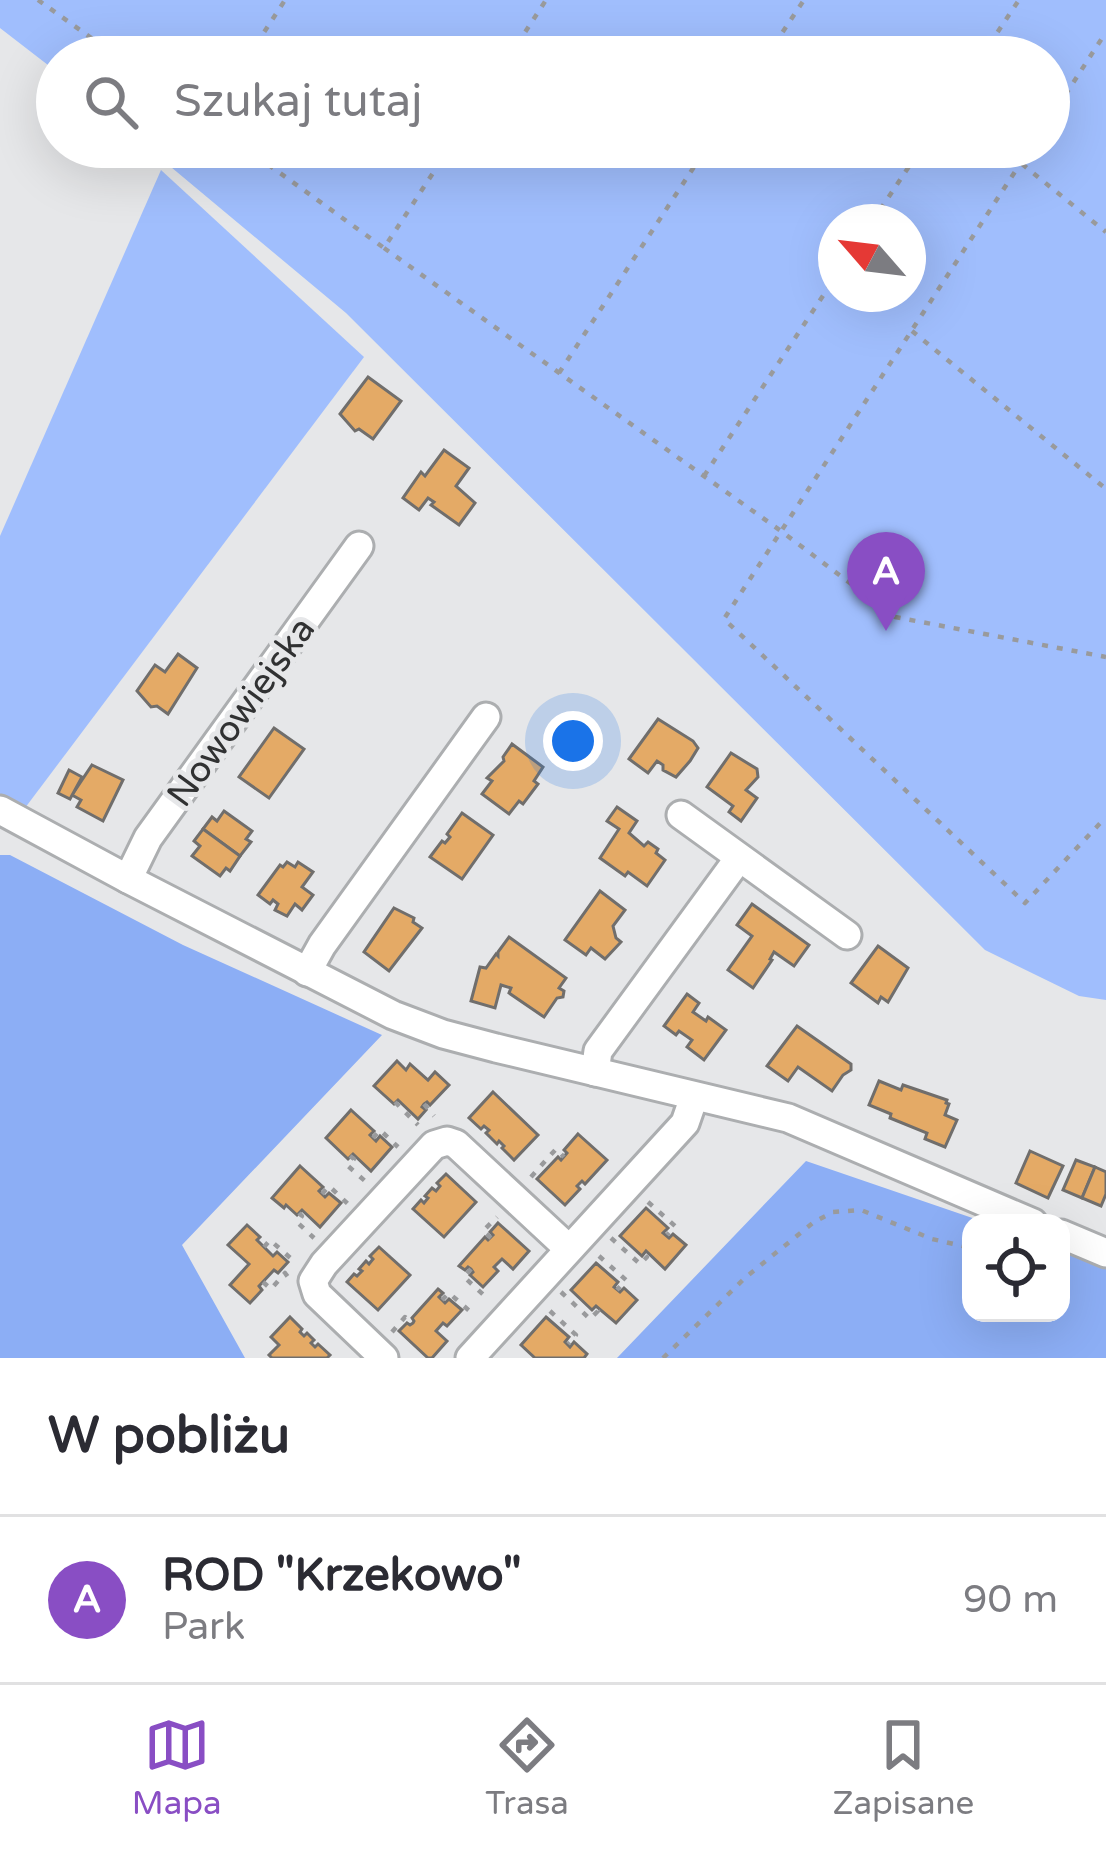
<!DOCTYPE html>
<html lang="pl">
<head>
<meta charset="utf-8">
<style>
  :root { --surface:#fff; --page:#f7f7f7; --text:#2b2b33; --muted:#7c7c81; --line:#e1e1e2; --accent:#894ec4 }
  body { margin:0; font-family:"Varela Round",sans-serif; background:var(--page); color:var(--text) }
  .controls { position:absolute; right:36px; bottom:36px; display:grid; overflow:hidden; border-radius:24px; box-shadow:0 12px 48px #0002 }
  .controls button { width:108px; height:108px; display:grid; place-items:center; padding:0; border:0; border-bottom:3px solid var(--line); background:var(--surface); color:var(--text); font:60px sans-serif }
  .compass { position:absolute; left:818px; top:204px; width:108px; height:108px; border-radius:50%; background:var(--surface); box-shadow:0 12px 48px #0002; rotate:298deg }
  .you { position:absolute; left:573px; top:741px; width:42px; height:42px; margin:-30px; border:9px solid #fff; border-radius:50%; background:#1a73e8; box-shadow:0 0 0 18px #1a73e833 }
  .badge { display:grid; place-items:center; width:78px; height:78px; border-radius:50%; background:var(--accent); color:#fff; font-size:39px; font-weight:700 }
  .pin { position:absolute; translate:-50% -99px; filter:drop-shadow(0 3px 6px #0008) }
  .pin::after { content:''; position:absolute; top:63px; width:42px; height:36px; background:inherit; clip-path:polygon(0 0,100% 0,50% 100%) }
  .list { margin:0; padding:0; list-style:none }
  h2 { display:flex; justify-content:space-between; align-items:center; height:156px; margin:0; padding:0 48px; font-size:51px }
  h2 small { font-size:39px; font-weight:400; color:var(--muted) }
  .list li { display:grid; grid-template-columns:78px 1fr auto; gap:36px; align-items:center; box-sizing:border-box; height:168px; padding:0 48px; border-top:3px solid var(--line) }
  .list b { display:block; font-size:45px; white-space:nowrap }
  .list p { margin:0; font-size:39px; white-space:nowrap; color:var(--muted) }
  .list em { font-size:39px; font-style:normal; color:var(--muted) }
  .icon { flex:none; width:66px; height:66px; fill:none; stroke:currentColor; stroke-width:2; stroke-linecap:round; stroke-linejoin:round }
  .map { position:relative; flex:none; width:1106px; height:1358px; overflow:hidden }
  .search { position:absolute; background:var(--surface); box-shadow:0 12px 48px #0002; left:36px; right:36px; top:36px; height:132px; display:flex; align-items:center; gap:30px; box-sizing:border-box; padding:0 42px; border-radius:66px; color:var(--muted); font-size:45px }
  .sheet { height:324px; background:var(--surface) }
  nav { display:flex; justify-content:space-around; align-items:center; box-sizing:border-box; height:168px; border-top:3px solid var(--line); background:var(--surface); font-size:33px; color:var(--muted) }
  nav a { display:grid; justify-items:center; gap:6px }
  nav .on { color:var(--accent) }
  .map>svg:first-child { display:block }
</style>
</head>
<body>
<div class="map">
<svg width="1106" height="1358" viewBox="0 0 1106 1358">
  <rect width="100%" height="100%" fill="#e6e7e9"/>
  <g fill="#a0befd" fill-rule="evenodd">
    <path d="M0,0H1106V1000L1079,996L985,950L346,313L147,147H1049V57H57V72L0,28ZM908,222V294H836V222Z"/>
    <path d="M161,170L364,357L22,812L0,800V536Z"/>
  </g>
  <g fill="#8caef5">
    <path d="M0,855H10L183,945L382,1035L182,1245L245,1358H0Z"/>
    <path d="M806,1161L987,1223H971V1313H1061V1249L1106,1265V1358H617Z"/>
  </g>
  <g fill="#e4aa66" stroke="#706e6c" stroke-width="3">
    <path d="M368,377L401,401L373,439L359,429L355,431L340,414Z"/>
    <path d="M444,450L469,468L456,486L475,503L459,525L431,505L434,502L428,498L419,510L403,498L421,472L425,476Z"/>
    <path d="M178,654L197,668L168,714L157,706L151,707L137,691L155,665L165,672Z"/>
    <path d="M658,719L693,741L698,748L690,761L676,777L663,770V765L657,761L648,773L629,759Z"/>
    <path d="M274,728L304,749L269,798L239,777Z"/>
    <path d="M512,744L543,767L534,781L538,784L523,804L519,801L509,814L482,794L492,781L487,778L504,761L503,757Z"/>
    <path d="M731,753L757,769L758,777L746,790L757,798L741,821L729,812L733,806L707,787Z"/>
    <path d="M92,765L123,780L103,821L77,807L81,800L72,795Z"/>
    <path d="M69,770L82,777L70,799L58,793Z"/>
    <path d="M617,807L637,821L629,833L644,846L648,842L658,849L656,853L665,860L647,886L628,872L625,876L600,858L619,829L607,821Z"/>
    <path d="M224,811L252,831L246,839L251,842L240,856L203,829L212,817L217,821Z"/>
    <path d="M462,813L493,835L462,879L430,857L442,841L445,843L450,837L447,834Z"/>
    <path d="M203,829L240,856L230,871L226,868L220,876L192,856L200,846L194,841Z"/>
    <path d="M287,862L295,867L298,862L313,872L302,887L313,895L302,910L295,904L287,916L275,910L278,904L273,900L270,904L258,895L280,865L283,867Z"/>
    <path d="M600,891L625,910L613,926L616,938L621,942L605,959L591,948L586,955L565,940Z"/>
    <path d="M752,904L809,945L794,966L774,952L770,959L772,960L753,988L728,970L752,936L737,925Z"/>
    <path d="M394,908L414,918L413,922L422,928L389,971L364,952Z"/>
    <path d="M509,937L566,978L559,988L564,991L563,997L557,998L544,1017L509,993L511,988L501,985L495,1008L471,1001L480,967L486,968L496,954L498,956V952Z"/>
    <path d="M878,946L908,968L888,1002L881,997L878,1003L851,983Z"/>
    <path d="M687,994L699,1003L693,1012L706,1021L708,1017L726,1030L704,1060L687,1047L692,1040L679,1031L676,1035L664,1026Z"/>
    <path d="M797,1026L851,1064V1070L843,1075L832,1091L798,1067L788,1081L767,1066Z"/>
    <path d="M397,1061L406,1070L410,1064L428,1080L435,1072L449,1085L430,1105L427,1102L424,1104L422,1107L426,1110L418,1119L398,1100L394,1104L374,1086Z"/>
    <path d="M879,1081L901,1090L903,1085L947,1100L946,1103L949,1104L945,1115L957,1120L945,1147L925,1139L927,1133L890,1118L891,1114L869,1105Z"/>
    <path d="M493,1092L538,1135L514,1160L502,1148L504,1146L499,1141L497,1144L486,1133L489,1130L484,1126L481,1129L469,1118Z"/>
    <path d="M351,1110L374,1131L370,1135L376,1141L380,1136L392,1147L371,1171L353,1154L348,1159L326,1138Z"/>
    <path d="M578,1134L607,1160L585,1184L582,1181L577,1186L580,1189L565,1205L537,1179L558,1157L561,1160L567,1153L564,1150Z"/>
    <path d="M1030,1151L1063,1166L1048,1198L1016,1183Z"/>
    <path d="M1076,1160L1095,1167L1082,1198L1063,1190Z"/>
    <path d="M300,1166L323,1187L319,1191L325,1197L329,1193L341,1203L320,1227L302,1210L297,1215L286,1205L284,1208L272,1198Z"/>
    <path d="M1095,1167L1106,1172V1194L1101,1206L1082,1198Z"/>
    <path d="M446,1174L476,1202L444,1237L413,1209L421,1200L424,1203L428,1198L425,1196L432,1188L436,1191L440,1186L437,1183Z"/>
    <path d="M646,1208L668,1228L663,1233L669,1238L673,1234L686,1245L665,1269L646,1251L642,1256L620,1236Z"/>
    <path d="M498,1223L529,1251L513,1269L502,1259L494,1267L498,1271L483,1287L470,1275L473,1272L471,1269L468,1267L465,1270L459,1266L485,1237L488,1240L493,1235L490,1232Z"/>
    <path d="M247,1225L260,1237L257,1240L273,1256L277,1252L288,1262L278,1273L274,1270L259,1286L262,1290L250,1303L230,1285L249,1264L228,1245Z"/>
    <path d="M379,1247L410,1275L378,1310L347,1282L354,1274L357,1276L362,1271L359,1269L366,1261L369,1264L373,1259L370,1256Z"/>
    <path d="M596,1263L618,1282L614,1287L620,1292L624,1288L637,1300L616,1323L596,1306L592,1310L571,1290Z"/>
    <path d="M438,1289L443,1293L439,1297L445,1303L449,1299L462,1310L447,1326L443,1323L436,1331L447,1341L432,1358H428L399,1331L407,1323L410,1325L413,1323L414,1321L412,1318Z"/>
    <path d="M290,1317L302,1329L300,1332L304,1336L307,1333L314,1340L311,1343L315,1347L318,1344L330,1355L327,1358H272L269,1355L279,1345L271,1337Z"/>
    <path d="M546,1317L569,1337L565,1342L570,1347L574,1342L587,1354L584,1358H535L521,1345Z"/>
  </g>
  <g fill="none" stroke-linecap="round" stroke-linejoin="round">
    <g stroke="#acaeb0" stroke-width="33">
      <g id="minor">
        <path d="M0,810L128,879L393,1015L443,1034L496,1048L788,1118L1033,1223"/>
        <path d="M681,815L847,935"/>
        <path d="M128,879L148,838L359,546"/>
        <path d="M307,972L322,945L486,717"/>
        <path d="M595,1072L598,1051L739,858"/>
        <path d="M1061,1234L1106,1253"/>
        <path d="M384,1358L317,1294L313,1281L324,1264L434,1145L447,1141L456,1144L569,1249"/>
        <path d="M470,1358L685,1123L694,1097"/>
      </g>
    </g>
    <g stroke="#999a9c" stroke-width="4.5" stroke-dasharray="6 9" stroke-linecap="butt">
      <path d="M38,0L118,57"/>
      <path d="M248,57L285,0"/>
      <path d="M509,57L546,0"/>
      <path d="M766,57L804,0"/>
      <path d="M981,57L1019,0"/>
      <path d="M1049,120L1106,32"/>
      <path d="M244,147L384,248L450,147"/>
      <path d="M1031,147L724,619L1025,903L1106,817"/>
      <path d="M1022,164L1106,232"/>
      <path d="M872,222L922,147"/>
      <path d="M384,248L781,531L895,617L1106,657"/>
      <path d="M912,331L1106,489"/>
      <path d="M559,373L707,147"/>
      <path d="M704,476L836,276"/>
      <path d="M395,1102L418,1125"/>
      <path d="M424,1104L434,1116"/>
      <path d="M373,1138L380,1130L398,1147"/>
      <path d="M350,1156L354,1159L348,1166L365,1181"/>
      <path d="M531,1177L556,1149L564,1157"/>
      <path d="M322,1194L329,1186L348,1204"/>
      <path d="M648,1202L675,1226L667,1235"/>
      <path d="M299,1213L302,1216L297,1222L314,1238"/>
      <path d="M491,1238L483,1231L497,1217"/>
      <path d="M611,1238L640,1264L647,1257L644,1254"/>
      <path d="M264,1247L270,1240L295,1262"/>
      <path d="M599,1256L626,1280L617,1290"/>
      <path d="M471,1269L464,1277L487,1298"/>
      <path d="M263,1282L271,1289L285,1273L288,1277"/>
      <path d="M561,1292L590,1319L598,1311L595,1308"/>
      <path d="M442,1300L449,1293L473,1314"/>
      <path d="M550,1311L576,1335L568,1344"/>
      <path d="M392,1332L405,1317L413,1323"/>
      <path d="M663,1358L746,1277L814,1222L833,1212L861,1210L932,1239L971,1248"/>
    </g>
    <use href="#minor" stroke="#fff" stroke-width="27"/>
  </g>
  <g text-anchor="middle" stroke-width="10" stroke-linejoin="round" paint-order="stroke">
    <g font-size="36" fill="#303132" stroke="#e6e7e9">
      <text transform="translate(240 711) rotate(-54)" y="13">Nowowiejska</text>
    </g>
  </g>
</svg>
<div class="controls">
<button><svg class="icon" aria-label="locate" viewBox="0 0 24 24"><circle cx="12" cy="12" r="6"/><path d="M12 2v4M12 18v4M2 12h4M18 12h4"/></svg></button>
</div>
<svg class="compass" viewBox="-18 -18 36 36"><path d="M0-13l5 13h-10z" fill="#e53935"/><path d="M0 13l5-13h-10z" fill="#7c7c81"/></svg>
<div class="you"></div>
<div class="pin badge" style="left:886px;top:631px">A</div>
<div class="search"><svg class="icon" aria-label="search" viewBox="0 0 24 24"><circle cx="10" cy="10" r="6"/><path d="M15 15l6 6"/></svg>Szukaj tutaj</div>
</div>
<section class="sheet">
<h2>W pobliżu<small></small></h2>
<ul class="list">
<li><span class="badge">A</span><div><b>ROD &quot;Krzekowo&quot;</b><p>Park</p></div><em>90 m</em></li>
</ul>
</section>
<nav>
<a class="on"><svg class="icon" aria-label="map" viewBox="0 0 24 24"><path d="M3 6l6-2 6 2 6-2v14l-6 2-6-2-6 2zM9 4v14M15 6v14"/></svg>Mapa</a>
<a><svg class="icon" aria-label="directions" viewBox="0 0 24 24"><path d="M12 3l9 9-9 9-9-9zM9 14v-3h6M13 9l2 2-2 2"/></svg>Trasa</a>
<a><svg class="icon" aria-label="saved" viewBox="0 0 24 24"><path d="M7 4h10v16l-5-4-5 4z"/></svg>Zapisane</a>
</nav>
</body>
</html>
